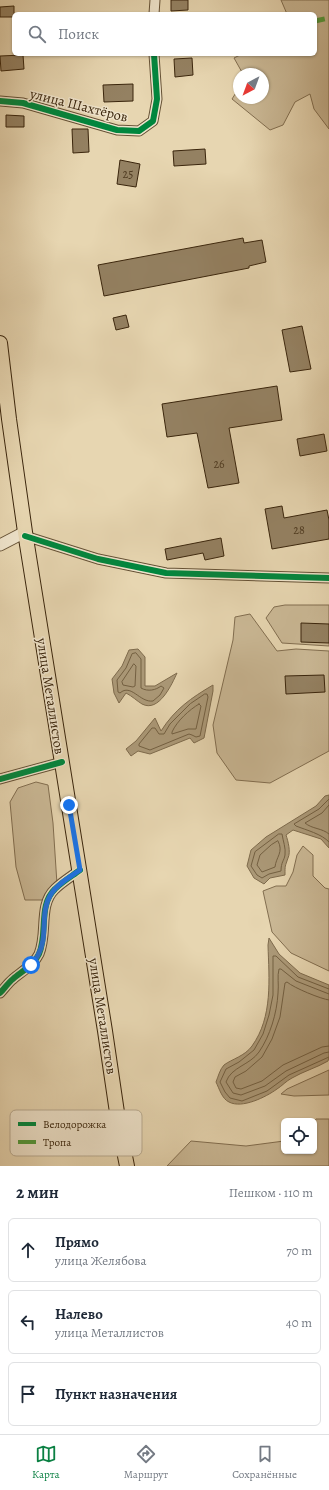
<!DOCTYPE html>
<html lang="ru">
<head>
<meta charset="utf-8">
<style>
  :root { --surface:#fff; --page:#f6f6f7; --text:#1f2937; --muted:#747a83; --line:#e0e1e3; --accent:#0b8043 }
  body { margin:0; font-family:Alegreya,serif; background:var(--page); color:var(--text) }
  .controls { position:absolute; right:12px; bottom:12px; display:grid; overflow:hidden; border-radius:6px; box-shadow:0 1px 3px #0004 }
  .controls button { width:36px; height:36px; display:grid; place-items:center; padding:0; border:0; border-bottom:1px solid var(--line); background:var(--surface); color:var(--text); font:20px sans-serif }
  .compass { position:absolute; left:233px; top:68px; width:36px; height:36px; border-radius:50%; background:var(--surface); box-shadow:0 1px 3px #0004; rotate:221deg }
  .stop { position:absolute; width:12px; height:12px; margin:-9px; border:3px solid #1a73e8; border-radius:50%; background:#fff }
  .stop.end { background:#1a73e8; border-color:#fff; box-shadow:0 1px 4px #0008 }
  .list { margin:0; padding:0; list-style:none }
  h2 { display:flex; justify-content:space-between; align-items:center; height:52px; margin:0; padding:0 16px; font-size:17px }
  h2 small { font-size:13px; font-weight:400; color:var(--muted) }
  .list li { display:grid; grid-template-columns:26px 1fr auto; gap:12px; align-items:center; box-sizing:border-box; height:64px; margin:0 8px 8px; padding:0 8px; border:1px solid var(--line); border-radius:6px }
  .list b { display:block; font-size:15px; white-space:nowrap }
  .list p { margin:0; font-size:13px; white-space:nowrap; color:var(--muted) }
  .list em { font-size:13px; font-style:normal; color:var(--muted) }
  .icon { flex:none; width:22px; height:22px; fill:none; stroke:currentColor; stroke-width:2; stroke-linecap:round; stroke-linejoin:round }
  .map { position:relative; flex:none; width:329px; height:1166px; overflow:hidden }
  .search { position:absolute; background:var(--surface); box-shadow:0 1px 3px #0004; left:12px; right:12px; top:12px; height:44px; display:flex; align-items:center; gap:10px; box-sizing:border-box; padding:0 14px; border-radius:6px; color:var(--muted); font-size:15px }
  .sheet { height:268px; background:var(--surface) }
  nav { display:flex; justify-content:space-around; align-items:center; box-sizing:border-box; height:56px; border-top:1px solid var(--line); background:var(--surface); font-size:11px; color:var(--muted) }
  nav a { display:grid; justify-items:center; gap:2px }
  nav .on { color:var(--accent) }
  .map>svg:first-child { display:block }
</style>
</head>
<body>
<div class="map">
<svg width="329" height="1166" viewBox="0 0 329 1166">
  <rect width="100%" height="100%" fill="#e7d6b1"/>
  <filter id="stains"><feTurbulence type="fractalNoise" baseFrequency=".005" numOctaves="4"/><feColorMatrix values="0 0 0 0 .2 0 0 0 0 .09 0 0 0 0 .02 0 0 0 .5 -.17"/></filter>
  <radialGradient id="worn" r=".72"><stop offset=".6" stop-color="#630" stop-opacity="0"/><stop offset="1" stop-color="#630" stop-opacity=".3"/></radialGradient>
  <g fill="#cab895" stroke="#826e50">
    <path d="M281,0H329V129L314,109L310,94L295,102L283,125L270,130L232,99L239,88V98H263V74H243L234,58L242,54H315V14H287Z"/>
    <path d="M285,605H329V646L282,643L266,618L274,607Z"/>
    <path d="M250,614L277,651L296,649L329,651V751L270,783L236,780L217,753L213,725L233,640L235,617Z"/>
    <path d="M36,782L48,785L53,823L57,884L42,900H25L16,867L10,802L18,788Z"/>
    <path d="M303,846L313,855V876L325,888L329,889V971L291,953L272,932L263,891L276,886H286L293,872L297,855Z"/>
    <path d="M329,1070V1095L294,1096L281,1094L287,1089Z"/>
    <path d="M316,1119H329V1166H167L191,1141L246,1146L284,1141V1151H314V1121Z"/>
  </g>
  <g fill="#ac9a79" stroke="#7e6b4d">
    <path d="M138,649L145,657V686H155L177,673C172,684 159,713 142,704C137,701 132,696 126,693L119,703L114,693L112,679L122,666L129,650Z"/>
    <path d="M213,685V691L204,738L194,743L190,738L150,754L138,751L131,756L126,749L136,741L155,718L161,731C175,709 191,698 213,685Z"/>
    <path d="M329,795V848L321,839L293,830L286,835C288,841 291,852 288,858C285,867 285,865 285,875L270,878L264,884L254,878L247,866L251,850L266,837L316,806L325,796Z"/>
    <path d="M269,938L279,954L300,973L329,985V1057L328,1061C316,1068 304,1071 292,1078C286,1081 282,1086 277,1089C266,1097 242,1109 229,1102C222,1099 219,1088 216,1082C218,1077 220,1069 224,1065C232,1059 245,1056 252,1046C273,1017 269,979 268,945Z"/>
  </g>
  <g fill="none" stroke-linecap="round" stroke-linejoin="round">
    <g stroke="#736042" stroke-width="1">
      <path d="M136,653L141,659V688C148,692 156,690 161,686L164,688L160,695L153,701C140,703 131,683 120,693L118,692L117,680L126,668L132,654Z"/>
      <path d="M134,664L136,666L135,686L133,687L123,685L122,682Z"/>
      <path d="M205,694H207L208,697L200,736L196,737L192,735L189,734L150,750L139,746V744L152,728H155L159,734H164L170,724L190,704Z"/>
      <path d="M199,704L201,706L196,729H188L172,734V732C177,721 189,710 199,704Z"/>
      <path d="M329,799L319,809L294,824L296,826C306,830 322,834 329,842"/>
      <path d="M329,805L322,813L305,823C312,829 322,828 329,834"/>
      <path d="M279,834H282C283,841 286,848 285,855C284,861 281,862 281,871L269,874L262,878L257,875L251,866L255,852Z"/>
      <path d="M278,841C284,852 276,857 275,867L262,872L257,865L260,855L271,845Z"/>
      <path d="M329,989L298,977L276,956H273V995L269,1015L263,1034L254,1050L239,1062L226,1069L220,1082L225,1092L230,1098L242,1101L267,1091L289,1075L329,1057"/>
      <path d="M329,994L296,981L281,969H279C277,976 279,985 278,993C277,1013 270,1036 259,1052C250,1065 231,1067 226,1082L233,1093L241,1095L265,1086L286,1071L324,1053L329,1052"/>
      <path d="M329,1000C321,999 294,988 287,982L285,983L280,1017L272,1039L262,1057L246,1071L235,1077L233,1082L236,1088L241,1089L262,1081L283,1065L322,1047L329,1046"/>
    </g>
  </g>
  <g fill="#948162" stroke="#3a250c">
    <path d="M171,0H188V10L171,11Z"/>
    <path d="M14,6V17H0V7Z"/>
    <path d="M23,55L24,69L1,71L0,56Z"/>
    <path d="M192,58L193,75L175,77L174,59Z"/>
    <path d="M133,84V101L104,102L103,85Z"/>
    <path d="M6,115L24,116V127H6Z"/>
    <path d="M72,129H88L89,152L73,153Z"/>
    <path d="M205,149L206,164L174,166L173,151Z"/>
    <path d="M120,160L140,164L136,187L117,184Z"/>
    <path d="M243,238L244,243L262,240L266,262L249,266V268L104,296L98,265Z"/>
    <path d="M126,315L129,327L116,330L113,318Z"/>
    <path d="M302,326L311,369L290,372L282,330Z"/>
    <path d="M277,386L282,420L229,428L239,483L208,488L197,433L167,437L162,404Z"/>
    <path d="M324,434L327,451L300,456L297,439Z"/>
    <path d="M282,506L284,518L327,510L329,520V539L272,549L265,509Z"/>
    <path d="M221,538L224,556L205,560L203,553L167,560L165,549Z"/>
    <path d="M301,623L329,624V643L301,642Z"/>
    <path d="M324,675L325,692L286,694L285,676Z"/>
  </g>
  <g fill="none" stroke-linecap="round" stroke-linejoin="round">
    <g stroke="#655135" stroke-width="11">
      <g id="minor">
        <path d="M154,14L155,0"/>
        <path d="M0,101L23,103L117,130L139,131L153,121L157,99L154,54"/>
        <path d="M25,536L98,559L166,573L329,578"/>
        <path d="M0,779L62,762"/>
        <path d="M0,993C4,989 8,983 13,979C21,972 34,965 39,954C48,933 38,905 55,889C62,882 72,876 80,870"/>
      </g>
    </g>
    <g stroke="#655135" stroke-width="13">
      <path id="tertiary" d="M0,545L25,532"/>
    </g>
    <g stroke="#3a250c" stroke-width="16">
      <path id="primary" d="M0,343L9,419L25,532L105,1031L119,1126L127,1166"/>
    </g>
    <use href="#minor" stroke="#efe4cc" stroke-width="9"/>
    <use href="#tertiary" stroke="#efe4cc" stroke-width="11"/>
    <use href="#primary" stroke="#e7d6b1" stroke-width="14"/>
    <path stroke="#529b3b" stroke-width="5" stroke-dasharray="10 5" stroke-linecap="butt" d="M315,21L329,18"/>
    <g stroke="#efe4cc" stroke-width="8">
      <g id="cycleway">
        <path d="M0,101L23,103L117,130L139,131L153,121L157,99L154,54"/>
        <path d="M25,536L98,559L166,573L329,578"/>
        <path d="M0,779L62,762"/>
        <path d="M0,993C4,989 8,983 13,979C21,972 34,965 39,954C48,933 38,905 55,889C62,882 72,876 80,870"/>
      </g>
    </g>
    <use href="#cycleway" stroke="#00873e" stroke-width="6"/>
  </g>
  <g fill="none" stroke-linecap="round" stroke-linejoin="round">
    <path stroke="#1a73e8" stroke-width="5" d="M31,965C33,962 37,958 38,955C49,936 39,913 51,894C57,884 70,877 80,870L69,805"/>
  </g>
  <g text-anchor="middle" stroke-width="3" stroke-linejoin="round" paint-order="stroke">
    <g font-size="12" fill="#503c22">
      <text x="128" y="178">25</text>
      <text x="219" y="468">26</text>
      <text x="299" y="534">28</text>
    </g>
    <g font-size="14" fill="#3a250c" stroke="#efe4cc">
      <text transform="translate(79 105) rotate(14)" y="5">улица Шахтёров</text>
      <text transform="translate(51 696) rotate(81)" y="5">улица Металлистов</text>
      <text transform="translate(103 1016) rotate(81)" y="5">улица Металлистов</text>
    </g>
  </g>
  <rect x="10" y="1110" width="132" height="46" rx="6" fill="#efe4cc" stroke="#b9ab92" stroke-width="1"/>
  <rect x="18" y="1122" width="18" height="4" fill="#00873e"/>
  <rect x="18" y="1140" width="18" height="4" fill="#529b3b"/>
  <g font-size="11" fill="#3a250c">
    <text x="43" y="1128">Велодорожка</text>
    <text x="43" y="1146">Тропа</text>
  </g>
  <rect width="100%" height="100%" filter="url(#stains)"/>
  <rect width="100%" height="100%" fill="url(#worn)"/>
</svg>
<div class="controls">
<button><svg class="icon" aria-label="locate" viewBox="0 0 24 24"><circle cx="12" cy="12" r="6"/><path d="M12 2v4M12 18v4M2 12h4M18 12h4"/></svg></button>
</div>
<svg class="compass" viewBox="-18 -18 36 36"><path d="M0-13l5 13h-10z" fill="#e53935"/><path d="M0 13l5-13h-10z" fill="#747a83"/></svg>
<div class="stop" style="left:31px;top:965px"></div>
<div class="stop end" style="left:69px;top:805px"></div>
<div class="search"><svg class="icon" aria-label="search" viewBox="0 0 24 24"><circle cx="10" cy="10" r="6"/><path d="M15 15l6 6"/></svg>Поиск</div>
</div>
<section class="sheet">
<h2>2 мин<small>Пешком · 110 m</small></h2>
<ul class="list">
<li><svg class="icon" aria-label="ahead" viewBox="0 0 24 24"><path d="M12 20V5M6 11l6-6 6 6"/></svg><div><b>Прямо</b><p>улица Желябова</p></div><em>70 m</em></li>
<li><svg class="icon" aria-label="left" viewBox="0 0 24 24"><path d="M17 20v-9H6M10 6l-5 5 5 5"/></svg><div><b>Налево</b><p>улица Металлистов</p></div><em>40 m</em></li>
<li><svg class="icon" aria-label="arrive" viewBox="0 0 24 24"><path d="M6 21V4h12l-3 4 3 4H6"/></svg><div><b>Пункт назначения</b></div></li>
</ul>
</section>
<nav>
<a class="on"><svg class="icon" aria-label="map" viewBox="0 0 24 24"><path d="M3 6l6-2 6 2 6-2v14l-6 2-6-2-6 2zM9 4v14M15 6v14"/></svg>Карта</a>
<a><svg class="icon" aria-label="directions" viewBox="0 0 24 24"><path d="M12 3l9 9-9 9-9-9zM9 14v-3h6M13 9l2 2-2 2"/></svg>Маршрут</a>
<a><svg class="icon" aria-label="saved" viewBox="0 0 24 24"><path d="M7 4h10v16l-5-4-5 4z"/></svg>Сохранённые</a>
</nav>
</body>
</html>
